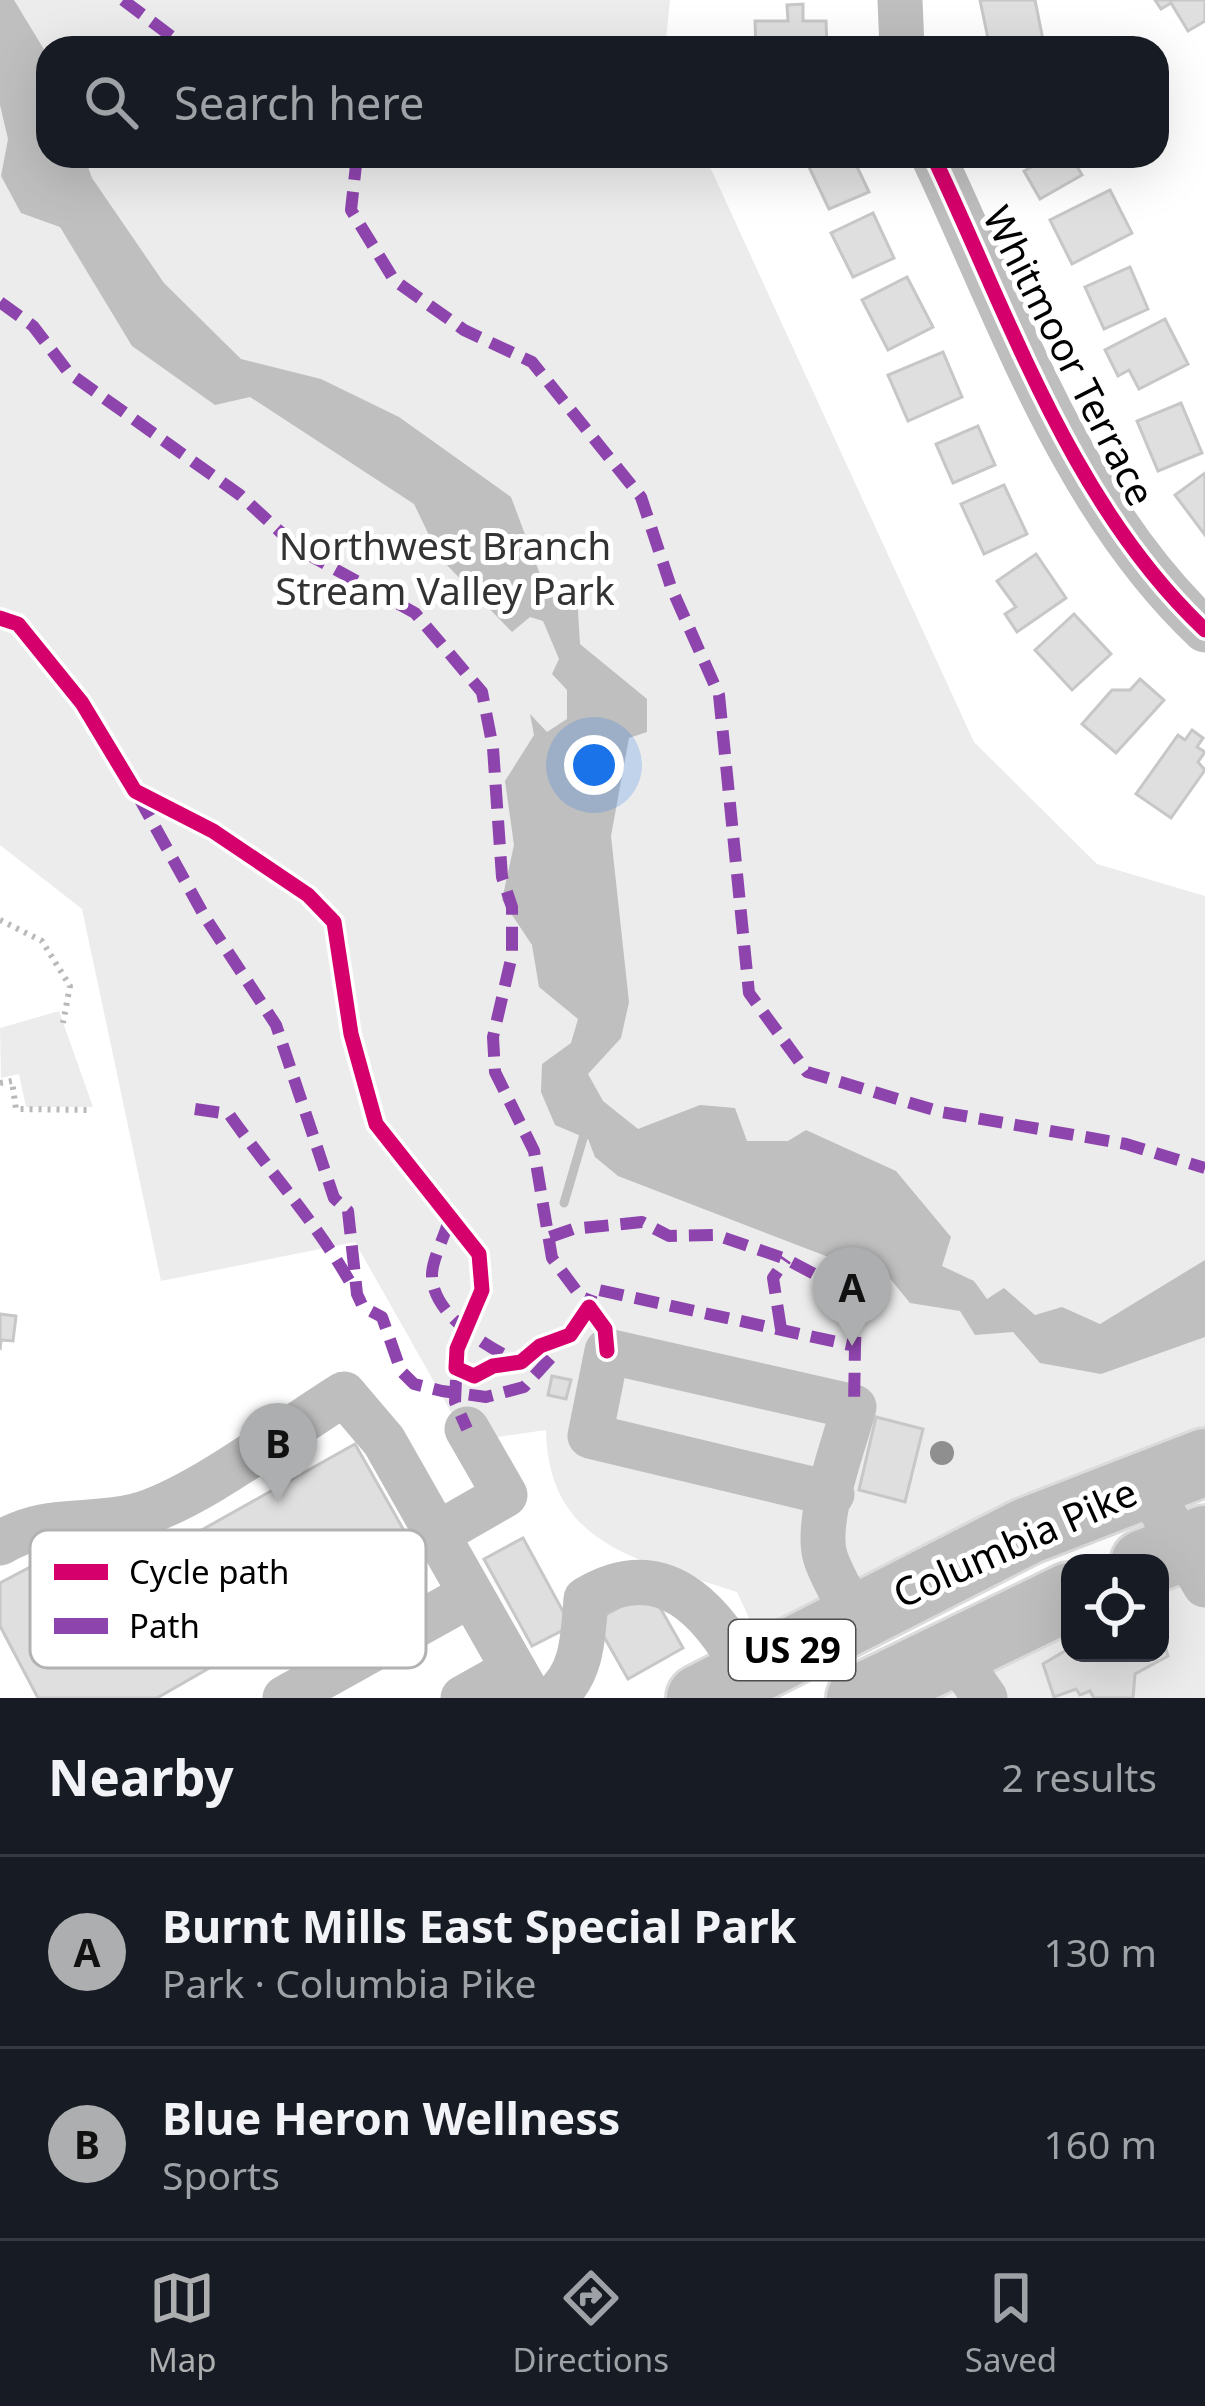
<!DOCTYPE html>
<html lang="en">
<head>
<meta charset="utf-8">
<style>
  :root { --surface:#171b24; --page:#20242c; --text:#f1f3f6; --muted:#9ea1a6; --line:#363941; --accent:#adaeaf }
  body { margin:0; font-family:"Noto Sans",sans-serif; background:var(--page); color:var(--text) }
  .controls { position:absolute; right:36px; bottom:36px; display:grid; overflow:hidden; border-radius:24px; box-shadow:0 12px 48px #0002 }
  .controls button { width:108px; height:108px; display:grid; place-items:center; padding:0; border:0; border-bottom:3px solid var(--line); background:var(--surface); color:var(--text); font:60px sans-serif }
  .you { position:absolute; left:594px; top:765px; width:42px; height:42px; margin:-30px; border:9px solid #fff; border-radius:50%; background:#1a73e8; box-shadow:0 0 0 18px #1a73e833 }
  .badge { display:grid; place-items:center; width:78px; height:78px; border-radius:50%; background:var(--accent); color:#111; font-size:39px; font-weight:700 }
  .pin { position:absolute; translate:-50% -99px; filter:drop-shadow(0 3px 6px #0008) }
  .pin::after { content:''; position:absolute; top:63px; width:42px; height:36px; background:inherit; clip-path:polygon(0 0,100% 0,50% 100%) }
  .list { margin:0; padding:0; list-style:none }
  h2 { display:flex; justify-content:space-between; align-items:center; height:156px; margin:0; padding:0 48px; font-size:51px }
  h2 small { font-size:39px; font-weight:400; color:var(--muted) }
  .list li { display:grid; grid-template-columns:78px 1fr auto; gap:36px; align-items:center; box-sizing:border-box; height:192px; padding:0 48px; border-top:3px solid var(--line) }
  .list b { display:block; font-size:45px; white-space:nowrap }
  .list p { margin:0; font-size:39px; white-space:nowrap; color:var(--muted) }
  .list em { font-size:39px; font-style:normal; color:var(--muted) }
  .icon { flex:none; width:66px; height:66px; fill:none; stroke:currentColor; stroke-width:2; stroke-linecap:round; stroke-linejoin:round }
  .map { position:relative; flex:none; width:1205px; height:1698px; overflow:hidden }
  .search { position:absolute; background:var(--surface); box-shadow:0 12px 48px #0002; left:36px; right:36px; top:36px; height:132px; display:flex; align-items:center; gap:30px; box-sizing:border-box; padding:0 42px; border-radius:36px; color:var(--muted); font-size:45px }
  .sheet { height:540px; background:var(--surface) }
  nav { display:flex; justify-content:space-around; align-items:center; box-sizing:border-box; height:168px; border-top:3px solid var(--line); background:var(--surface); font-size:33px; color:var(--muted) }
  nav a { display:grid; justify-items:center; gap:6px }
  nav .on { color:var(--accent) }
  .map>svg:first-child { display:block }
</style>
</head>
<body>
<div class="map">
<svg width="1205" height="1698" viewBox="0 0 1205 1698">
  <rect width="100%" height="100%" fill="#fff"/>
  <g fill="#ececec">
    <path d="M0,0H670L665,48H48V156H705L974,742L1097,864L1205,896V1439L761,1644L737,1592C645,1561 548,1549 546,1430L476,1440L455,1419L355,1242L161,1281L82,909L0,845Z"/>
    <path d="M59,1011L93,1107H26L19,1074L1,1078L0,1028Z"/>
    <path d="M1205,1574V1698H932L1070,1633V1653H1160V1593Z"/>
  </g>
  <path fill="#bfbfbf" d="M0,0H14L48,56V156H84L92,178L164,283L241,359L321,379L399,417L511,497L541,577L577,596L580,644L647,699V732L629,738L611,836L629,1002L621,1038L588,1074L603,1101L638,1129L700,1105L735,1108L747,1141H788L806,1130L896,1171L951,1237L942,1266L974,1281L987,1299L1004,1288L1035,1315L1062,1307L1100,1324L1205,1260V1337L1101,1374L1040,1363L1013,1332L975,1335L960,1311L910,1303L883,1270L857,1268L618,1176L595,1157L588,1139L555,1125L541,1092L542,1064L571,1043L578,1019L539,987L532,945L502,900L514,845L505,781L534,735L530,714L547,732L567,719V690L552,674L559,659L543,621L530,617L512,632L440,558L414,504L250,397L215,405L132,346L60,227L21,213L1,176L8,139L0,105Z"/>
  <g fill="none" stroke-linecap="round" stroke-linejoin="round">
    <path stroke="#bfbfbf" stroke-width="9" d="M564,1203L586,1128"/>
  </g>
  <g fill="#dfdfdf" stroke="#c7c7c7" stroke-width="3">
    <path d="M980,0H1035L1043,40L990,48Z"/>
    <path d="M1155,0H1205V21L1188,31L1171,3L1161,9Z"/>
    <path d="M803,4V21H826L827,48H756L755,21H788L787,5Z"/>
    <path d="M833,156H852L869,192L829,209L809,167Z"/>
    <path d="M1032,156H1071L1082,175L1040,199L1024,171L1037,164Z"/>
    <path d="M1110,190L1132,233L1072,264L1050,220Z"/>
    <path d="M873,213L894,258L853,277L831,233Z"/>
    <path d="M1130,267L1148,309L1104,329L1085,287Z"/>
    <path d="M907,277L933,327L888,350L862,300Z"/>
    <path d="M1165,319L1188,364L1139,389L1129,370L1118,376L1105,350Z"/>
    <path d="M943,352L962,397L908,421L888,375Z"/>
    <path d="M1181,403L1202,453L1158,471L1137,421Z"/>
    <path d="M978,426L995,465L953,483L936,444Z"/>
    <path d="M1205,473V535L1175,495Z"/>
    <path d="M1004,485L1027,534L984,554L961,504Z"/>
    <path d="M1036,554L1066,598L1017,632L1005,614L1016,607L997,581Z"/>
    <path d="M1074,614L1111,654L1072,690L1035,650Z"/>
    <path d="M1140,679L1164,700L1116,753L1082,724L1112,690H1130Z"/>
    <path d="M1192,730L1203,738L1197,747L1205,752L1198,762L1205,770L1171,818L1136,794L1178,735L1185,740Z"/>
    <path d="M0,1314L16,1316L13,1341L1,1340L0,1350Z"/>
    <path d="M552,1376L571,1380L566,1399L548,1395Z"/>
    <path d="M876,1417L923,1429L905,1502L859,1490Z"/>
    <path d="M355,1444L415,1550L157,1698H38L0,1626V1583L95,1533L125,1573Z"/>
    <path d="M523,1538L571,1626L532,1646L484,1559Z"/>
    <path d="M650,1590L683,1648L628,1679L595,1621Z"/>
    <path d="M1160,1629L1168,1656L1135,1674L1133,1698H1094L1090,1691L1080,1695L1076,1689L1054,1697L1043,1664L1070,1648V1653H1160Z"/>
  </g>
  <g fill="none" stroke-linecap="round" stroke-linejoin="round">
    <g stroke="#dbdbdb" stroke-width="72">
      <g id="highway">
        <path d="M1144,1563L1205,1539"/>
        <path d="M700,1698L1027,1531L1205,1462"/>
        <path d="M860,1698L1070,1596"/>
      </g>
    </g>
    <g stroke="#b9b9b9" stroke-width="6" stroke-dasharray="3 6" stroke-linecap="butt">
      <path d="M0,920L42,941L70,986L63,1023"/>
      <path d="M0,1083L12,1081L16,1109L88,1110"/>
    </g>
    <g stroke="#bebebe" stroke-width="45">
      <path d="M900,0L902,48"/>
      <path d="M933,156C1010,318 1072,505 1205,630"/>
      <path d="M1146,1484L1205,1585"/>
      <path d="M832,1494L590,1436L607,1351L854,1407C844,1445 815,1519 825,1556C831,1576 845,1597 854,1616"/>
      <path d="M437,1534L505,1495L467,1429"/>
      <path d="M0,1543C48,1515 85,1528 135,1516C196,1500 287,1429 344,1394L384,1441L530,1698"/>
      <path d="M953,1652L985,1698"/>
      <path d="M285,1698L470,1595"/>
      <path d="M463,1698L513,1670"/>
      <path d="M552,1698C583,1676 583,1636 586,1599C662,1554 711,1608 747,1674"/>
    </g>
    <use href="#highway" stroke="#bebebe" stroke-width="66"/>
    <g stroke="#8e44ad" stroke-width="12" stroke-dasharray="24 12" stroke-linecap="butt">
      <path d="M123,0L187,48"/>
      <path d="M357,156L351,210L394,280L464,330L532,362L641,497L671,587L719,695L749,993L807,1072L941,1112L1126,1144L1205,1168"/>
      <path d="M0,302L33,326L69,373L240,495L300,550L415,613L482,692L493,748L502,877L512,907V955L493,1037L495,1072L534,1151L552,1258L593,1313"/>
      <path d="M138,796L205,917L276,1025L334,1198L348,1211L357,1294L363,1307L382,1317L401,1371L414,1384L442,1391L486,1397L524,1387L557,1351"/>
      <path d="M195,1109L229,1114C271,1174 319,1225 355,1291"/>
      <path d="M449,1220C445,1236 432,1259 432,1275C432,1314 485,1346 515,1360"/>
      <path d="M550,1237L573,1229L642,1222L669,1236L716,1235L786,1259L837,1286L856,1311L855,1346"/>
      <path d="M583,1317L594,1289L855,1346L854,1407"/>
      <path d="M781,1329L773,1278L786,1259"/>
      <path d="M456,1380L455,1402L467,1429"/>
    </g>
    <g stroke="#fff" stroke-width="22">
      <g id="cycleway">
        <path d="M933,156C1010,318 1072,505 1205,630"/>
        <path d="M0,618L18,624L82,703L135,791L213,831L308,895L334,922L351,1034L376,1124L479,1254L482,1290L457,1349L456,1368L474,1376L493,1366L521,1362L540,1346L570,1335L589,1307L605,1329L607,1351"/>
      </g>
    </g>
    <use href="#cycleway" stroke="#d6006c" stroke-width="15"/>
  </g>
  <circle fill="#8f8f8f" cx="942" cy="1453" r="12"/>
  <g text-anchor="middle" stroke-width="10" stroke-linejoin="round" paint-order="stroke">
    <rect fill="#fff" stroke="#4c4c4c" stroke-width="3" x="729" y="1620" width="126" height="60" rx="9"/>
    <g font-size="36" font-weight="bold" fill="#000">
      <text x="792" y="1663">US 29</text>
    </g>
    <g font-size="39" fill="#000" stroke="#fff">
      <text transform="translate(1069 356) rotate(63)" y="14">Whitmoor Terrace</text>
      <text transform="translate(1015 1543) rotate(-24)" y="14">Columbia Pike</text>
    </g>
    <g font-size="39" fill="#333" stroke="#fff">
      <text x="445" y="560">Northwest Branch<tspan x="445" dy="45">Stream Valley Park</tspan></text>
    </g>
  </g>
  <rect x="30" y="1530" width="396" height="138" rx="18" fill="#fff" stroke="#b2b2b2" stroke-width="3"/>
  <rect x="54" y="1564" width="54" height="16" fill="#d6006c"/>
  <rect x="54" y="1618" width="54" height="16" fill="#8e44ad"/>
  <g font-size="33" fill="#000">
    <text x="129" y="1584">Cycle path</text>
    <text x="129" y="1638">Path</text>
  </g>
</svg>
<div class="controls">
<button><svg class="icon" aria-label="locate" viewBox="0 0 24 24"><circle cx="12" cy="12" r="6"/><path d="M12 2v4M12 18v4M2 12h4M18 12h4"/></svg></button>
</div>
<div class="you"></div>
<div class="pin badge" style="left:852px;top:1346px">A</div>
<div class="pin badge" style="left:278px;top:1502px">B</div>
<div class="search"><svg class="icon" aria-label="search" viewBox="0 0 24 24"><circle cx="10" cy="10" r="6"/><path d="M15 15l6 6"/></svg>Search here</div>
</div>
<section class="sheet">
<h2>Nearby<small>2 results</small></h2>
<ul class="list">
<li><span class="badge">A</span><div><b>Burnt Mills East Special Park</b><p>Park · Columbia Pike</p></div><em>130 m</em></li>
<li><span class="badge">B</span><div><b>Blue Heron Wellness</b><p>Sports</p></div><em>160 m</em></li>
</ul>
</section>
<nav>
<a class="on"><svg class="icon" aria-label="map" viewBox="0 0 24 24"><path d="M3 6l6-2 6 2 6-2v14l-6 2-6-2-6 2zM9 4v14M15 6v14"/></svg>Map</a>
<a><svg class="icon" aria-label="directions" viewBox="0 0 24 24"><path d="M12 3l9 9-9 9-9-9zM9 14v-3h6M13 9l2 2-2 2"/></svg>Directions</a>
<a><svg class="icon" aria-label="saved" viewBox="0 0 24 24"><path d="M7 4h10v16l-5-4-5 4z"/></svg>Saved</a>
</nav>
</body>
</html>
